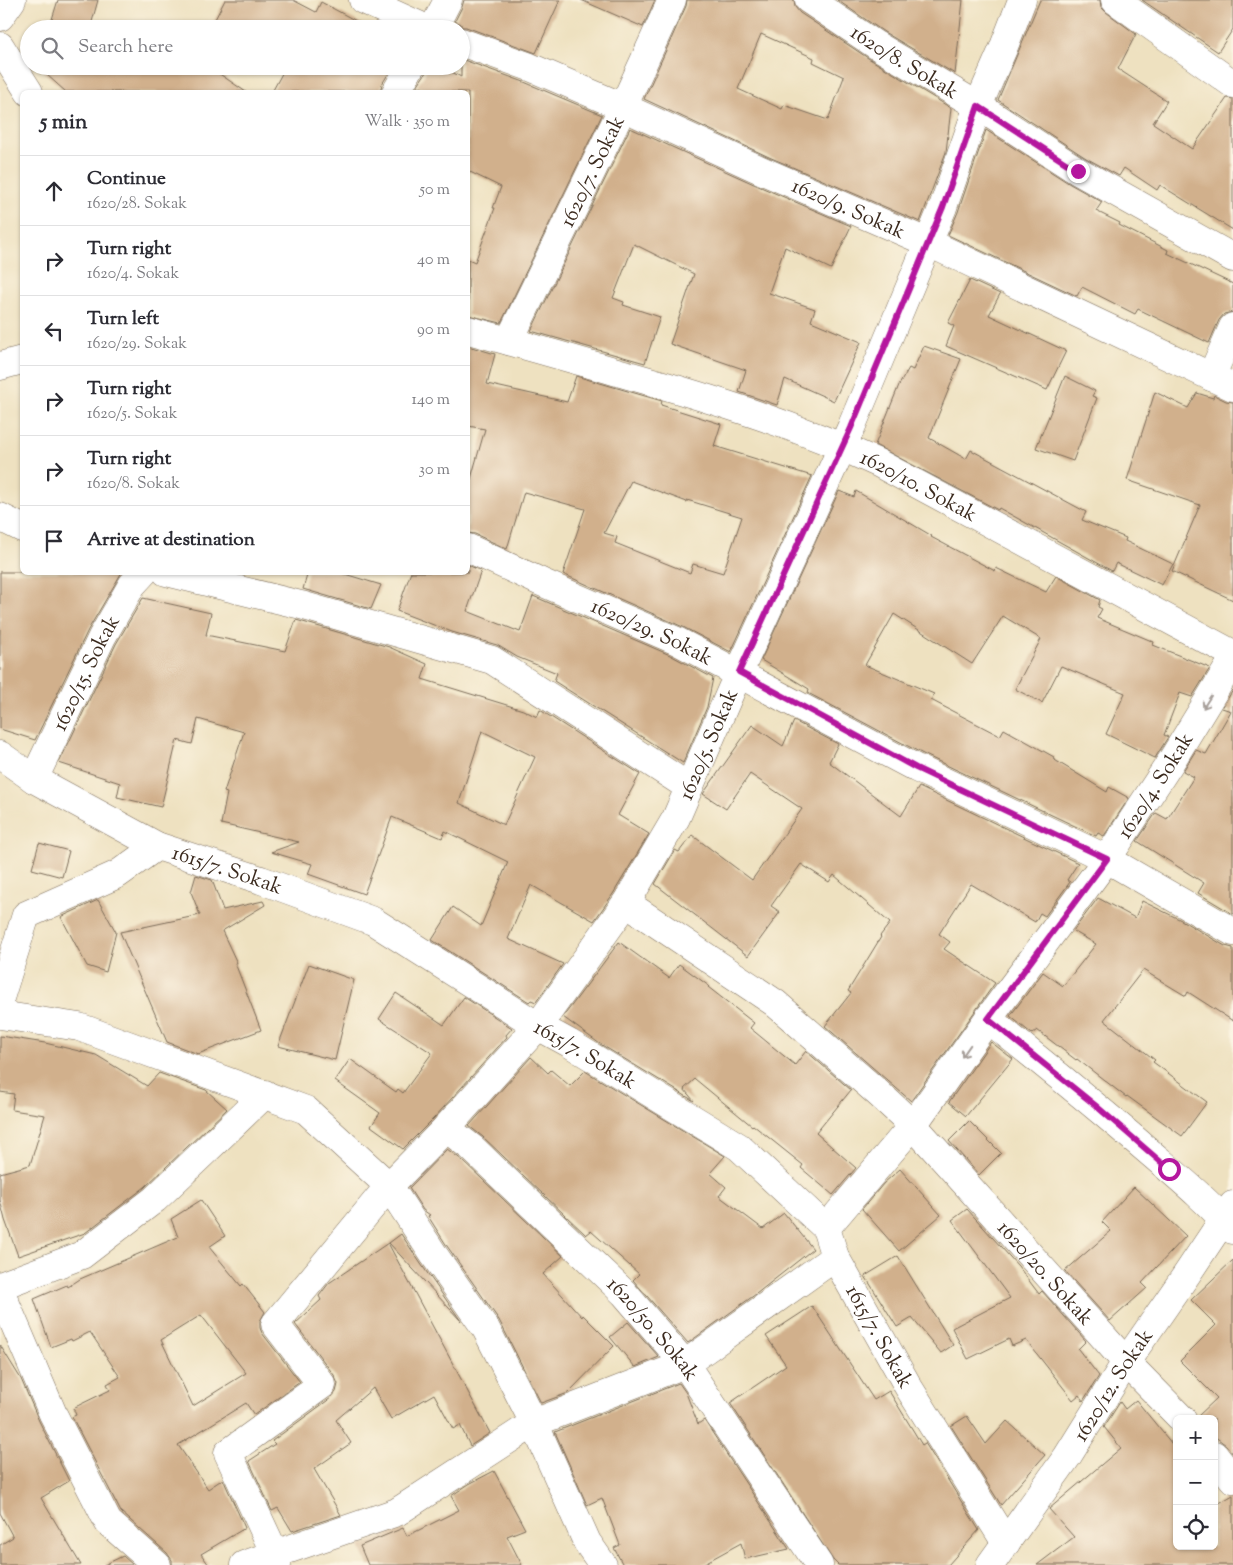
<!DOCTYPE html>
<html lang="en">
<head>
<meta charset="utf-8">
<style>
  :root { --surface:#fff; --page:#f2f2f3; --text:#2b2b33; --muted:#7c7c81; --line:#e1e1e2 }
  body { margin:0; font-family:"Sorts Mill Goudy",serif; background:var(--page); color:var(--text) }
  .controls { position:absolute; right:15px; bottom:15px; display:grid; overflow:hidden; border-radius:8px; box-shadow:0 1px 4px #0004 }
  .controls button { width:45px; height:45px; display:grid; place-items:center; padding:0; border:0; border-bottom:1px solid var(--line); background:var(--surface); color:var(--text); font:25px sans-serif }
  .stop { position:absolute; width:15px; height:15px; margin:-11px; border:4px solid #b5179e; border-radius:50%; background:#fff }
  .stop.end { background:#b5179e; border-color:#fff; box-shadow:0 1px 5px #0008 }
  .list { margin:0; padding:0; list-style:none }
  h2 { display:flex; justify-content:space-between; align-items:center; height:65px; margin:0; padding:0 20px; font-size:21px }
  h2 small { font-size:16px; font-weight:400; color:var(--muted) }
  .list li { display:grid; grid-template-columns:32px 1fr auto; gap:15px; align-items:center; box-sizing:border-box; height:70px; padding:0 20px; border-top:1px solid var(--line) }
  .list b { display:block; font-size:19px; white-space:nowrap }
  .list p { margin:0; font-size:16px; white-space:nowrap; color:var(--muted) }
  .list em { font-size:16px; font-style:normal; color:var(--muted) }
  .icon { flex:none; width:28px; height:28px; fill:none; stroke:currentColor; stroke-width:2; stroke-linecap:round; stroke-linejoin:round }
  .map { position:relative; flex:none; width:1233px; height:1565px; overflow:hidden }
  .search { position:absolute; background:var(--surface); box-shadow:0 1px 4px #0004; left:20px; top:20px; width:450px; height:55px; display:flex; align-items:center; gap:12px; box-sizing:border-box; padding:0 18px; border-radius:28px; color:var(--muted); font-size:19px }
  .panel { position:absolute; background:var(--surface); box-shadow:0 1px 4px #0004; left:20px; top:90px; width:450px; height:485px; border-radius:8px }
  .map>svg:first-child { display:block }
</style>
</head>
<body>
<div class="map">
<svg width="1233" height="1565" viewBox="0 0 1233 1565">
  <rect width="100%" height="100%" fill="#fcf5e5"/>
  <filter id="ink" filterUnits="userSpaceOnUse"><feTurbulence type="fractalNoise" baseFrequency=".02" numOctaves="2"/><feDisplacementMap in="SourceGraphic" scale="10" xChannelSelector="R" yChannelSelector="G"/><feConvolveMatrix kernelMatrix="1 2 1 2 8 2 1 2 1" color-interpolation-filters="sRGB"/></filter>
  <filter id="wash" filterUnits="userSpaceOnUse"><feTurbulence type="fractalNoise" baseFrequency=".0096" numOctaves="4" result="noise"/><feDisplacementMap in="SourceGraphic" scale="20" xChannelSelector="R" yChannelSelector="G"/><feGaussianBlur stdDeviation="1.12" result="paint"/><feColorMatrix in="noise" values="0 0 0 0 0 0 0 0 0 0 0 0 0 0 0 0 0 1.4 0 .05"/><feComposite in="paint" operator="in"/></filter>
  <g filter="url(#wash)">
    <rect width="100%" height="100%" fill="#eee1c0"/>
    <g id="blocks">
      <g fill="#d1b08c" fill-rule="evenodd">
        <path d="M58,0H98L90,29H49Z"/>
        <path d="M225,0H293L316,12L321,2L371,29H210Z"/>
        <path d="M464,0H560L536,53L466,27H461V24L455,21L462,7Z"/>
        <path d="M581,0H655L643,27Z"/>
        <path d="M687,0H794L795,7L800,13L868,58L951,108L946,152L920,222L769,157L644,99L686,6ZM761,34L814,58L813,62L844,77L828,120L784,105L782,109L738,89Z"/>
        <path d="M837,0H963L955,74L884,32Z"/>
        <path d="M1040,0H1100L1101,7L1106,12L1136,34L1118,69L1167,101L1153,123L1192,149L1227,98L1233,99V230L1160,185L1157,190L1124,168L1119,176L1086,158L998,100Z"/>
        <path d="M1142,0H1233V29L1218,52Z"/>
        <path d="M461,59L524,82L602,115L501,323L468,315V259L475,262L495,208H493L501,187L468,171V92H433L417,86L425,74L427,66H441L461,77Z"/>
        <path d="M37,66H208L246,92H66Z"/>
        <path d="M286,66H393L382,84L380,92H272Z"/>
        <path d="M630,128L756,185L851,226L831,269L785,247L769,293L815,309L811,321L861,342L834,401L785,379L777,405L739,392L746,370L670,344L694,274L634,244L613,298L624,302L623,305L660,317L645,363L531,331Z"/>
        <path d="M986,130L1070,184L1102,202L1096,211L1120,223L1119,225L1168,250L1167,253L1233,284V312L1224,314L1219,320L1209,343L1138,309L1135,314L1082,287L1077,296L948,235L958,212Z"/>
        <path d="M970,280L1000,294L989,315L1066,351L1047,390L946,346L954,326L948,323Z"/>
        <path d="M468,346L495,354L487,384L567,402L576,376L662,401L661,405L721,424L714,446L812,476L731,652L683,627L563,574L585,509L524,492L507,549L475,534L468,533V489L485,429L468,426ZM631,481L687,502V500L742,517L723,573L693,564L690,573L615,543L617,537L604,533Z"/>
        <path d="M924,346L961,359L929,438L966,459L971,450L1086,512L1082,520L1126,538L1125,541L1173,564L1162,585L1116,563L1112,571L999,508L998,510L875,445L899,385L909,368L913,370Z"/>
        <path d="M1065,376L1095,391L1092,396L1097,398L1073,461L1036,448Z"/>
        <path d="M1155,392L1188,408L1197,393L1213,398L1214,395L1226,401L1233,402V600L1172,571L1200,505L1127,480Z"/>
        <path d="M839,491L854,497L856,491L932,536L931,537L995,571L996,568L1046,592L1056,576L1100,600L1098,607L1102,609L1097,618L1154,642L1153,645L1210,668L1192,697L1180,693L1164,735L1168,737L1155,758L1106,734L1125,693L1061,666L1042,703L1015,689L1041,639L1003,616L972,664L894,614L865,665L934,694L931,700L1000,736L1004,729L1054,757L1053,759L1107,792L1109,787L1129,798L1104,836L1098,833L1096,836L923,754L808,693L809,689L761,660Z"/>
        <path d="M468,565L481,571L467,611L520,632L533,596L670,655L713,678L707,707L683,763L554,681L557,673L517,657L497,645L452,632L397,611L411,572H468Z"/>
        <path d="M0,572H122L88,630L35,740L0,729Z"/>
        <path d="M308,572H338L381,585L371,609L303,589Z"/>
        <path d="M143,598L211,613L206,635L285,651L296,620L389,647L427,664L422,679L523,710L537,717L540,710L640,774L618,815L649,834L613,894L594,921L531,885L508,939L563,964L536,1002L531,1000L529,1002L432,940L453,907L481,926L508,862L445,831L442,838L392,817L364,894L308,874L312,864L271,852L299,842L221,824L227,793L224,792L244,732L198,719L192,744L177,740L161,807L117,797L120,783L59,763L116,644ZM482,731L535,757L504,825L459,803Z"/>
        <path d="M1233,690V914L1198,893L1204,883L1137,841L1156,813L1167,819L1194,777L1183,771L1196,750L1206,754L1231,711L1222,708Z"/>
        <path d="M794,721L838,744L829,762L901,816L919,787L1078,863L1067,880L1070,882L1045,916L1040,913L1035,922L971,884L939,934L950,942L944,949L995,983L911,1101L825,1026L851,993L848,991L881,937L880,936L890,923L834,875L829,882L801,864L771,906L780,912L748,956L655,884L675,850L679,852L692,835L752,880L802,809L750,774L726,809L703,794L752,725L783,746Z"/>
        <path d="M39,843L69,851L62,877L32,869Z"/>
        <path d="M196,875L212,880L223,910L263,901L265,905L222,931L237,963H235L261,1030L198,1054L167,1042L120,932L200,915L191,892Z"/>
        <path d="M1098,898L1135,918L1142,901L1181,920L1225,946L1233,948V1021L1188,992L1186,996L1143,970L1104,1020L1155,1060L1153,1062L1207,1102L1182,1136L1127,1096L1126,1097L1077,1059L1076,1060L1037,1030L1032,1034L1010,1016L1043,972L1063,986L1096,944L1073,931Z"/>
        <path d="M98,900L116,932L106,972L87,966L61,917Z"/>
        <path d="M619,942L669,978L679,964L709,986L708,987L754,1023L750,1028L795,1065L806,1051L851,1090L816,1133L856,1168L833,1195L801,1168L803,1165L753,1125L752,1126L695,1079L684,1089L694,1101L600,1044L563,1017Z"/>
        <path d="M309,964L354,980L335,1060L278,1046Z"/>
        <path d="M396,993L444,1025L464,997L512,1028L506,1035L507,1037L435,1117L403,1149L371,1126L380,1113L335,1081L350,1059L396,1092L398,1089L403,1093L432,1053L379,1019Z"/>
        <path d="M0,1036L45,1043L96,1055L147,1086L159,1073L206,1090L227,1109L145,1187L85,1233L18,1256L5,1220L0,1200V1173L30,1165L45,1115L12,1110L14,1094L0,1092Z"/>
        <path d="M991,1042L1013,1059L966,1116L949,1102Z"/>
        <path d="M531,1057L548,1073L551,1070L570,1086L585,1071L725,1156L710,1173L726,1187L719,1196L763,1229L784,1213L813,1249L756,1294L688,1343L633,1280L639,1274L591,1231L586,1235L483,1137L469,1126Z"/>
        <path d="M969,1121L1001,1153L979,1175L949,1141Z"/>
        <path d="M447,1149L462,1160L563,1256L543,1274L582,1317L583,1315L614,1346L568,1393L541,1403L499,1320L447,1246L428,1216L430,1215L423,1210L409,1188Z"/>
        <path d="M900,1169L941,1215L899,1251L862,1209L884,1183Z"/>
        <path d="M1134,1187L1186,1236L1142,1283L1147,1288L1110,1321L1065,1271L1111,1231L1102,1222Z"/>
        <path d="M201,1200L225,1236L209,1247L241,1286L243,1284L265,1312L260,1321V1328L262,1333L300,1382L254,1415L246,1403L178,1445L208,1489L223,1479L245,1528L201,1554L209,1565H172V1560L167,1553L121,1512L72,1417L76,1415L73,1408L110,1390L107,1384L120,1377L90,1332L72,1341L71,1339L51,1347L34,1299L67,1285L68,1287L80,1279L178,1237L171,1219ZM201,1315L246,1373L193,1406L161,1340Z"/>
        <path d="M967,1209L1018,1266L1039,1294L1042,1291L1086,1341L1078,1349L1099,1376L1083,1401L1079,1395L1073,1400L1026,1340L1012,1346L1009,1339L968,1359L952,1328L1010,1298L952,1220Z"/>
        <path d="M401,1234L421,1264L461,1321L389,1243Z"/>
        <path d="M388,1243L490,1433L470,1446L460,1425L453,1429L434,1394L391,1419L373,1388L336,1420L351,1443L314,1469L341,1515L292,1531L278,1508L272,1511L249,1461L275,1444L272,1441L331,1398L336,1392L338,1384L334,1375L295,1324L321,1300L319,1296L329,1283Z"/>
        <path d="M898,1256L953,1345L941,1353L912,1318L897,1327L865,1276Z"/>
        <path d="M1233,1260V1454L1226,1445L1214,1436V1419H1199L1197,1417L1217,1398L1180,1361L1216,1325L1191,1300Z"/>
        <path d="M812,1306L874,1400L889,1391L922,1445L925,1443L979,1530L948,1565H838L833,1560L730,1403L786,1365L766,1336Z"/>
        <path d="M628,1322L659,1357L635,1367L610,1337Z"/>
        <path d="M0,1345L21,1379L39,1421L69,1481L41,1498L81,1565H0V1545L13,1537L0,1513Z"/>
        <path d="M679,1383L686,1393L698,1424L704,1420L789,1549L745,1559L741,1543L701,1565H623L614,1548L620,1545L602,1498L587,1505L555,1432Z"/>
        <path d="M1136,1400L1177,1450V1546H1214V1506L1233,1495V1565H1037L1074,1537L1049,1509L1121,1448L1104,1427L1120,1402L1125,1409Z"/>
        <path d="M967,1416L986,1444L1007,1421L1045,1455L1001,1505L951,1426Z"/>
        <path d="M494,1471L525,1529L507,1536L522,1565H368L360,1546L403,1528L407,1536L459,1510L451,1496L469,1484Z"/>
        <path d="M123,1556L133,1565H104Z"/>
      </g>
    </g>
  </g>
  <g filter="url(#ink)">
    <use href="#blocks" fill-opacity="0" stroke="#7a6a57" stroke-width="1"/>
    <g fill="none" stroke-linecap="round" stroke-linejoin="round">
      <g stroke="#7a6a57" stroke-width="29">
        <g id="minor">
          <path d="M363,0L427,29"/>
          <path id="s1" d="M809,0L876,45L978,106L1078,171L1233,258"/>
          <path d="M1115,0L1233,84"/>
          <path d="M0,17L12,0"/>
          <path d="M433,29L448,0"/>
          <path id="s2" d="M461,42L530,67L623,107L763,171L929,243L1233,387"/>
          <path d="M0,46L29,92"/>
          <path d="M396,92L411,66"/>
          <path id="s3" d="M468,330C521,344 575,360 628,375C713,399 798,426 878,463L1233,654"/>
          <path id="s4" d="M509,341L623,107L672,0"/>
          <path d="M0,366L22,360"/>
          <path d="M1211,377L1233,327"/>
          <path d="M0,517L22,528"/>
          <path id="s5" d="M468,548L541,582L677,641L916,768L1107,859L1233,932"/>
          <path d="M166,572L301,605L492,660L689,787"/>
          <path id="s6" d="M0,755L34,779L157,846L261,880L373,921L538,1026L569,1043L739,1147L826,1228L835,1257L909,1388L1006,1543"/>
          <path id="s7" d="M34,779L102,637L132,585L144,572"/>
          <path id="s8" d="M626,903L775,1003L878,1093L913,1125L1126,1362L1182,1419"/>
          <path d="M0,998L26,915L118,874L157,846"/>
          <path d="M0,1015L79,1027L306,1110L389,1186L434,1255L486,1329L534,1423L587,1542L603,1565"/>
          <path d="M988,1019C1042,1062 1095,1105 1147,1150C1176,1175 1208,1201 1233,1230"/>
          <path id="s9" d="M446,1128L472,1148L624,1293L685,1364L819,1565"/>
          <path id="s10" d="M826,1228L913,1125L988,1019L1107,859L1170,763L1233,660"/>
          <path id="s11" d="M835,1257L685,1364L534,1423L397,1512L275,1554L228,1453L322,1385L275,1324L389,1186L446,1128L538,1026L626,903L676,818L739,672L851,428L943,207L978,106L1003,49L1022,0"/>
          <path d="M0,1286L82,1255L155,1199L265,1094"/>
          <path d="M0,1290L53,1414L108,1522L157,1565"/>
          <path d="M1214,1455L1233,1479"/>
          <path d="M244,1565L275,1554L277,1565"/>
        </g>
      </g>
      <g stroke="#7a6a57" stroke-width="29">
        <g id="major">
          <path id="s12" d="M990,1565L1067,1457L1126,1362L1187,1274L1233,1205"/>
        </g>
      </g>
      <use href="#minor" stroke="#fff" stroke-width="28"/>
      <use href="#major" stroke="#fff" stroke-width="28"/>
    </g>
    <defs><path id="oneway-shaft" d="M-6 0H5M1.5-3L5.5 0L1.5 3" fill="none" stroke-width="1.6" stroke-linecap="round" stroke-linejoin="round" transform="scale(1.25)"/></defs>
    <g stroke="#a79f9a">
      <use href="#oneway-shaft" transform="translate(1207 702) rotate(122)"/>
      <use href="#oneway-shaft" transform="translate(966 1051) rotate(125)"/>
    </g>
  </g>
  <g fill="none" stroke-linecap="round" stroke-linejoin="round" filter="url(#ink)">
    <path stroke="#b5179e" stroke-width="6" d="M1078,171L978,106L943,207L851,428L739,672L916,768L1107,859L988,1019L1095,1105L1169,1169"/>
  </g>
  <g text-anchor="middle" stroke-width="4" stroke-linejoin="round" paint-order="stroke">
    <g font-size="21" fill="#3b2a1e" stroke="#fcf5e5">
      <text dy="7" stroke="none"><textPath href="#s1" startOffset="114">1620/8. Sokak</textPath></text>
      <text dy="7" stroke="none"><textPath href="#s4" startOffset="189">1620/7. Sokak</textPath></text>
      <text dy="7" stroke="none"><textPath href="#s2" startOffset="422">1620/9. Sokak</textPath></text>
      <text dy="7" stroke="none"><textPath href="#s3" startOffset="478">1620/10. Sokak</textPath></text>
      <text dy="7" stroke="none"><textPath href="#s5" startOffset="202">1620/29. Sokak</textPath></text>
      <text dy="7" stroke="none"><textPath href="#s7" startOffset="118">1620/15. Sokak</textPath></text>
      <text dy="7" stroke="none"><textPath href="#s11" startOffset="1671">1620/5. Sokak</textPath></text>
      <text dy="7" stroke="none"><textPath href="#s10" startOffset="552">1620/4. Sokak</textPath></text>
      <text dy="7" stroke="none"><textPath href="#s6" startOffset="256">1615/7. Sokak</textPath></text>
      <text dy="7" stroke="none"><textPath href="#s6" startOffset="661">1615/7. Sokak</textPath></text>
      <text dy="7" stroke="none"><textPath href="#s8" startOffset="562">1620/20. Sokak</textPath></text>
      <text dy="7" stroke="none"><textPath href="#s9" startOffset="289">1620/50. Sokak</textPath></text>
      <text dy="7" stroke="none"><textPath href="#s6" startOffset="1081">1615/7. Sokak</textPath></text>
      <text dy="7" stroke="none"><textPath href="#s12" startOffset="218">1620/12. Sokak</textPath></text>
    </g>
  </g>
</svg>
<div class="controls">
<button>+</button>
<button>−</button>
<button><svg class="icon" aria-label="locate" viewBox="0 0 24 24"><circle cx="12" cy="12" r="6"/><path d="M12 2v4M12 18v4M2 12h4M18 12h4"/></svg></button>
</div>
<div class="stop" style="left:1169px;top:1169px"></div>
<div class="stop end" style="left:1078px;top:171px"></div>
<div class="search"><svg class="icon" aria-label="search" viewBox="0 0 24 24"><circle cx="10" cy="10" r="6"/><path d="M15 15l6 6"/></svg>Search here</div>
<section class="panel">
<h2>5 min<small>Walk · 350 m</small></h2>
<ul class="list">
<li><svg class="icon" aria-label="ahead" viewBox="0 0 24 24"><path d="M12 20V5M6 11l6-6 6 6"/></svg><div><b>Continue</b><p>1620/28. Sokak</p></div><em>50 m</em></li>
<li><svg class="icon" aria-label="right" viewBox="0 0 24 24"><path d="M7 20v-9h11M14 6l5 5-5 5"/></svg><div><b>Turn right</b><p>1620/4. Sokak</p></div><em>40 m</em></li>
<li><svg class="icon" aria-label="left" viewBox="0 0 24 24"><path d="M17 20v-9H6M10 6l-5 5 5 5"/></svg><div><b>Turn left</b><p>1620/29. Sokak</p></div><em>90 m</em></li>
<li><svg class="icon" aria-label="right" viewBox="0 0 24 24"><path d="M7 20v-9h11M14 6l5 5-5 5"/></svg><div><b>Turn right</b><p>1620/5. Sokak</p></div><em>140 m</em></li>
<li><svg class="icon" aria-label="right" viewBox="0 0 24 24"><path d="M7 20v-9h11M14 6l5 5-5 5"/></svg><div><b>Turn right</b><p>1620/8. Sokak</p></div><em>30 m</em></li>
<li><svg class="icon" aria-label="arrive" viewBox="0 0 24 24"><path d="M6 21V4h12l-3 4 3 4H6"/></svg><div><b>Arrive at destination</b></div></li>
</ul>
</section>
</div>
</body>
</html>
